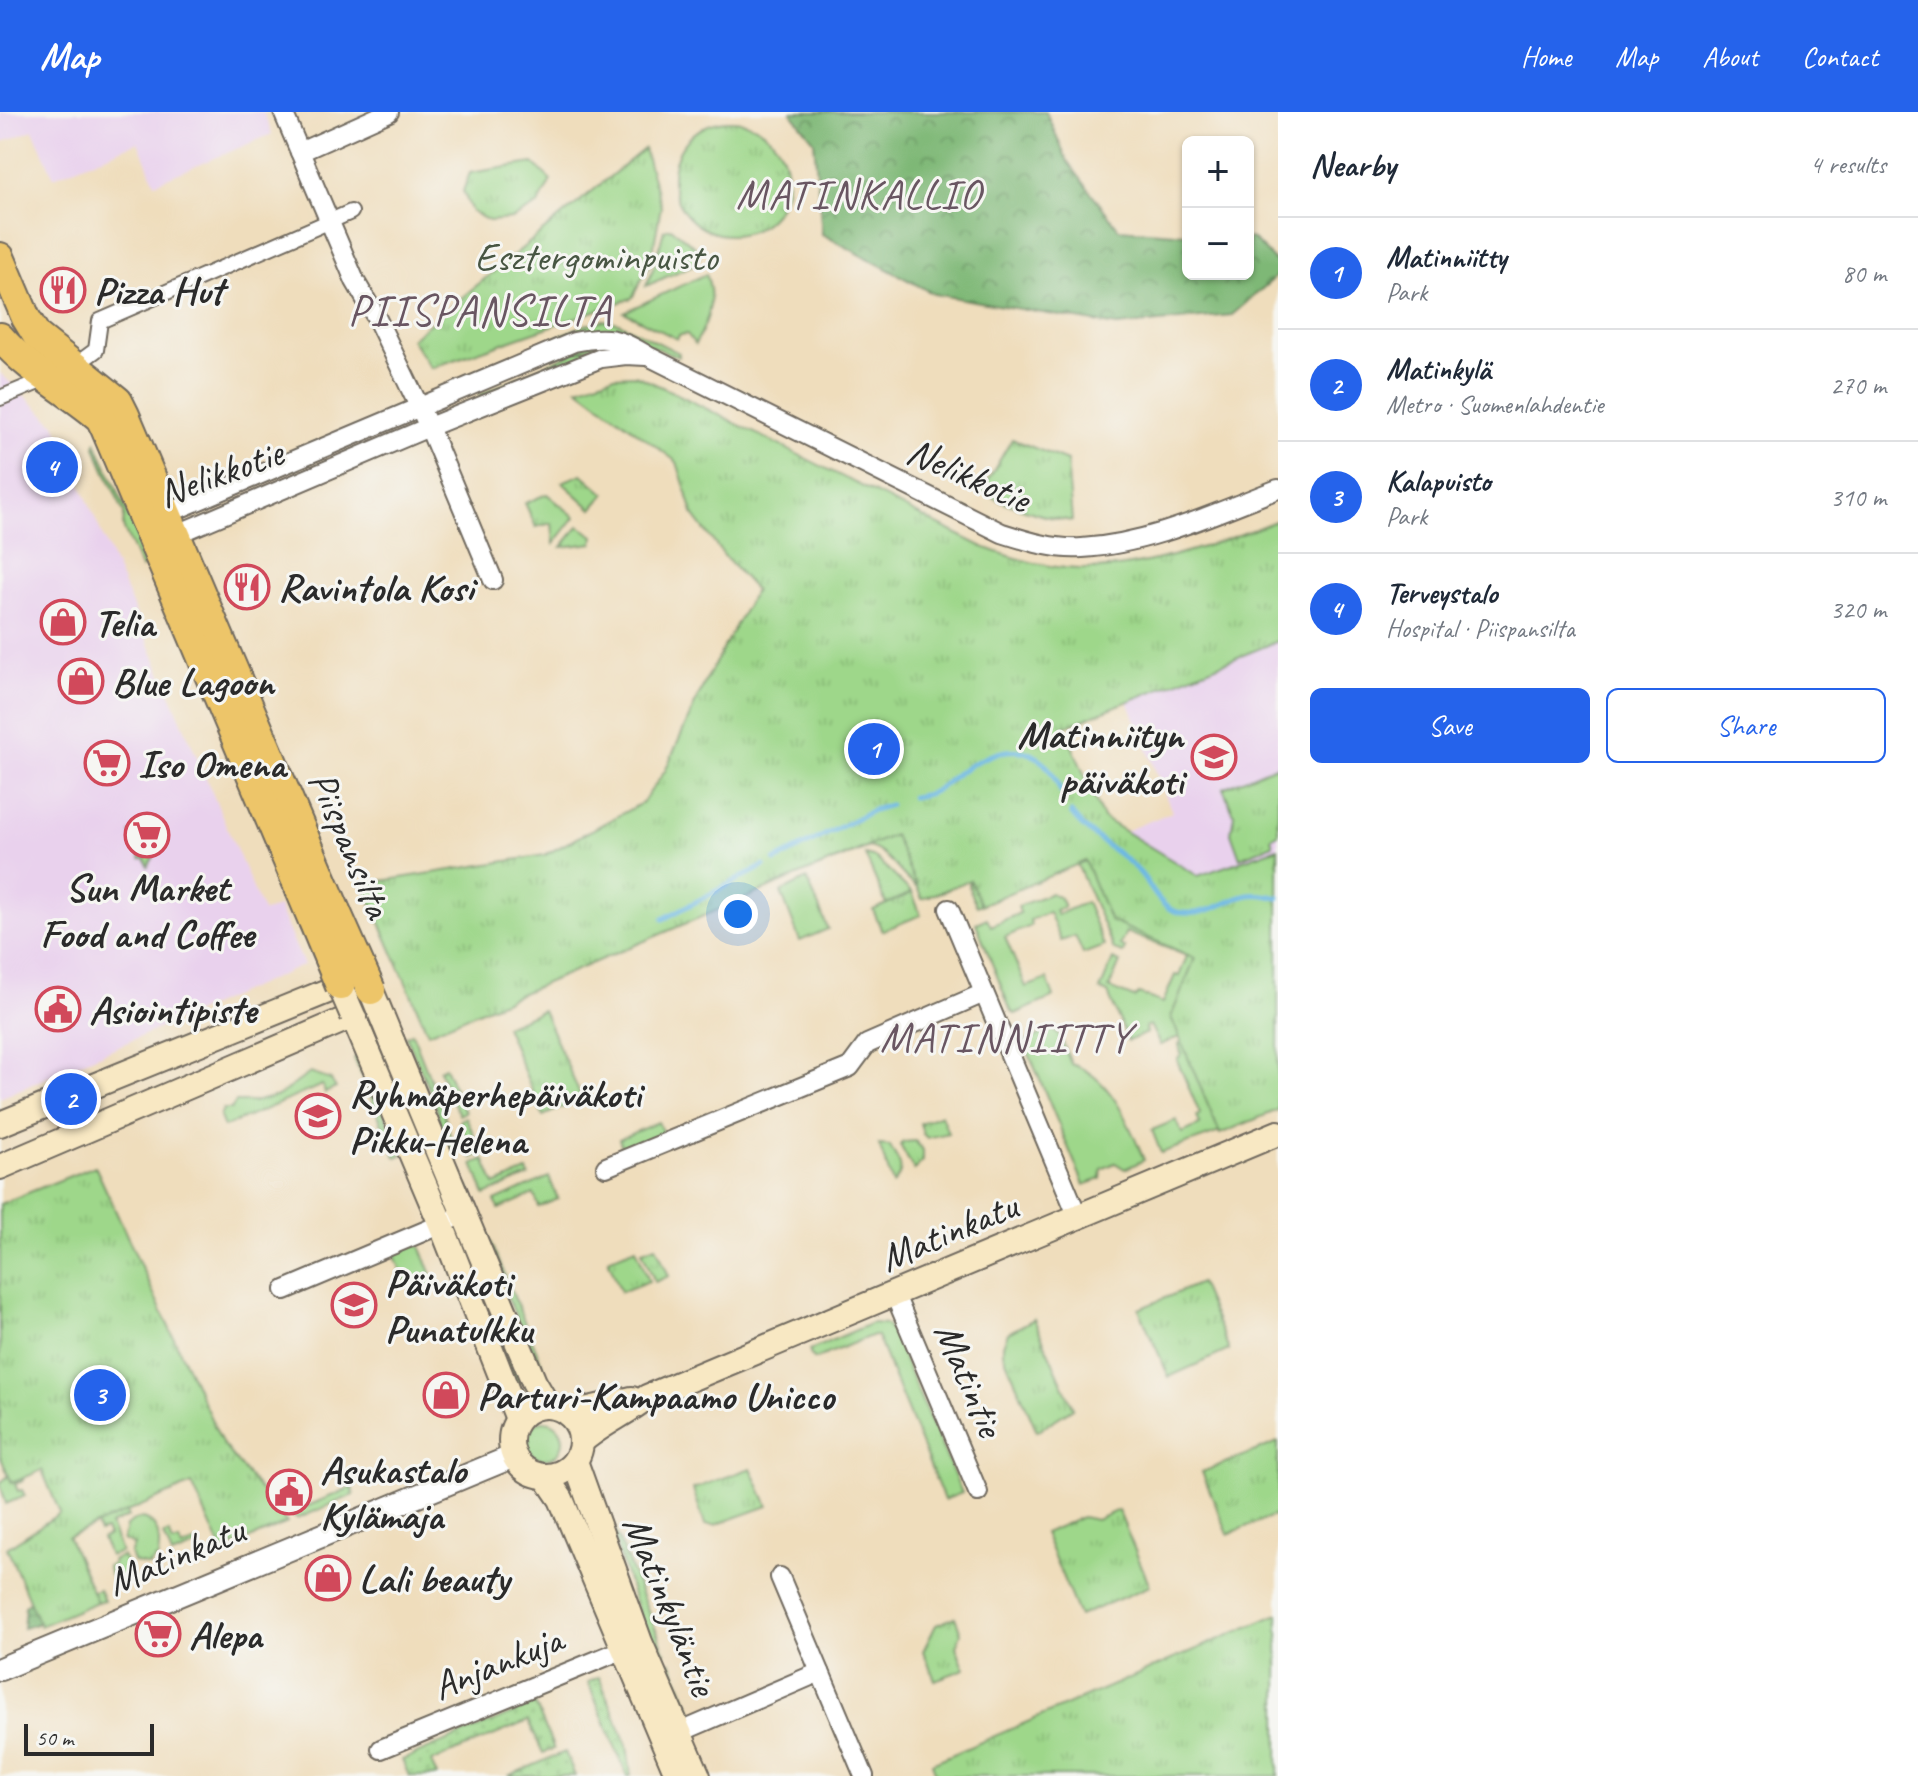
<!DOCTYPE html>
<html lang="en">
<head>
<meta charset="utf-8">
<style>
  :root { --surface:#fff; --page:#f6f6f7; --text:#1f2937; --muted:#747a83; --line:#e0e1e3; --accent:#2563eb }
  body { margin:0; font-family:Caveat,sans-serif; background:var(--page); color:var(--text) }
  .controls { position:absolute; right:24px; top:24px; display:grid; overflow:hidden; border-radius:12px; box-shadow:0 2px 6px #0004 }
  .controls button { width:72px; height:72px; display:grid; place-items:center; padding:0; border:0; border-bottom:2px solid var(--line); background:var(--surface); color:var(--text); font:40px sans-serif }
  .scale { position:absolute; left:24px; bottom:20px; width:130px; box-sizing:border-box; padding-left:8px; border:4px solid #2b2b2b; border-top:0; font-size:22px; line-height:28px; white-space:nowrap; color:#2b2b2b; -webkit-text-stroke:6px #f6f6f2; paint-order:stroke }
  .you { position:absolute; left:738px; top:802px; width:28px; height:28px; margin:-20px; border:6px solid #fff; border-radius:50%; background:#1a73e8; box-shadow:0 0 0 12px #1a73e833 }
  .badge { display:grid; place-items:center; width:52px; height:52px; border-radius:50%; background:var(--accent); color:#fff; font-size:26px; font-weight:700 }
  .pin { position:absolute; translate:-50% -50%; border:4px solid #fff; box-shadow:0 2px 8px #0006 }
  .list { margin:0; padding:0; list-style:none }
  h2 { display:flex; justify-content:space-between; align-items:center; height:104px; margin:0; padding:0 32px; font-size:34px }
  h2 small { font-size:26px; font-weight:400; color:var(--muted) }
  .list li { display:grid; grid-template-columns:52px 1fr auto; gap:24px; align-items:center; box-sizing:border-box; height:112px; padding:0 32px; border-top:2px solid var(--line) }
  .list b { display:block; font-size:30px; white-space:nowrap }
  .list p { margin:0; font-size:26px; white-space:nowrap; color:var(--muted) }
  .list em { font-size:26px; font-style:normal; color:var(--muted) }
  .actions { display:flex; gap:16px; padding:24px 32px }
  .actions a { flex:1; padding:18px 0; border:2px solid var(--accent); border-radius:12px; text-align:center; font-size:28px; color:var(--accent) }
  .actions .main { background:var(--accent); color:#fff }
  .map { position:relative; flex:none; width:1278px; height:1664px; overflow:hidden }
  header { display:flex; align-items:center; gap:48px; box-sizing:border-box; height:112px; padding:0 40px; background:var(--accent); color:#fff }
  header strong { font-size:38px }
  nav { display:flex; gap:44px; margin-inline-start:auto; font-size:28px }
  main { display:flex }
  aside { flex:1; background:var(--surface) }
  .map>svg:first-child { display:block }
</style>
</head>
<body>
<header>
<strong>Map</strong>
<nav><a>Home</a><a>Map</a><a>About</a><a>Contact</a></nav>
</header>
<main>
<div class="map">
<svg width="1278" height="1664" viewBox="0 0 1278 1664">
  <defs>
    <pattern id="forest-crowns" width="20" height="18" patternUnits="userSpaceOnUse" patternTransform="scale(2)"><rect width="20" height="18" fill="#7eb876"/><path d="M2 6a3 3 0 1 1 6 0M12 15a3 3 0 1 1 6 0" fill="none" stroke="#679661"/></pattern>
    <pattern id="park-tufts" width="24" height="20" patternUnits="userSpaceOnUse" patternTransform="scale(2)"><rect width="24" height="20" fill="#9ed78a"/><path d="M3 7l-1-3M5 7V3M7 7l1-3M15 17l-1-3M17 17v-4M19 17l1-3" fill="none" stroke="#88b977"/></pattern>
    <pattern id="garden-dots" width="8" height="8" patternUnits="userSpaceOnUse" patternTransform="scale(2)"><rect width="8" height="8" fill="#9ed78a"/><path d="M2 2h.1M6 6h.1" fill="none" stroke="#88b977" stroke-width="1.8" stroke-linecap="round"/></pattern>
  </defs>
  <rect width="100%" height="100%" fill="#f6f6f2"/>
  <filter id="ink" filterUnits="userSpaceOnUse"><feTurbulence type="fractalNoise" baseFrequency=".0125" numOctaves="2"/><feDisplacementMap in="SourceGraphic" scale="16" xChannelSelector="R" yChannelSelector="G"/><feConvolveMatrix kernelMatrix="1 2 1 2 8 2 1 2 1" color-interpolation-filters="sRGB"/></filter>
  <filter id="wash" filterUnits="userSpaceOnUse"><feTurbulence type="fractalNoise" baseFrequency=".006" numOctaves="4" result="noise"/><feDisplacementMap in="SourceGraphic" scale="32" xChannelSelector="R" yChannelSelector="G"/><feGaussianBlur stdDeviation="1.8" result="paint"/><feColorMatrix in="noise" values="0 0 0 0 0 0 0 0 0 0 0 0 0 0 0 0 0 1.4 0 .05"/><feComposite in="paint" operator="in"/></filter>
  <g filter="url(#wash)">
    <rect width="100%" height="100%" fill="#efddbc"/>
    <g fill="#e9d1ed">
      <path d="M0,0H263L272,22L155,71L138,30L54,65L33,18L0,31Z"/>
      <path d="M0,261L55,312L263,800L278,795L304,853L0,986Z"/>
      <path d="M1278,529V736L1198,764L1125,719L1172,700L1128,589Z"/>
    </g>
    <g fill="#9ed78a" stroke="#64815a" stroke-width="2">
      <path d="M671,116L695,135L700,144L695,152L646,174L655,152L664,118Z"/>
      <path d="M706,162C716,186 708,211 695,232L687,222L679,223L677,227L624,200Z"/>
      <path d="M603,208L619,211L679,241L678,245L628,224L465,268V264L585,213Z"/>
      <path d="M614,235L480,286L479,283L577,239Z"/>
      <path d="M96,331L151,451L141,456L123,415L124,401L95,335Z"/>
      <path d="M883,711L952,775C915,802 900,743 869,735L777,772Z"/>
      <path d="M1056,724L1202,845L1196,918L1160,933L1150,913L1145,915L1147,921L1128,929L1108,881L1100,878L1113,847L1120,850L1109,876L1134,886L1139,882L1163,891L1175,863L1179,864L1187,844L1126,820L1120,833L1125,836L1123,841L1114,838L1077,752L977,794C971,785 967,774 970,763Z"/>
      <path d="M865,743L876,746L912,781L886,792Z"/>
      <path d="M807,767L828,817L800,829L781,780Z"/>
      <path d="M1051,781L1060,786L1064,795L1055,798L1057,803L1086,790L1104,834L1083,842L1075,824L1061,829L1049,800L1030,808L1031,814L1005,825L1026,875L1047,867L1054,885L1015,902L1011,899L976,811L987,806L991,814L1020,801L1018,794Z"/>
      <path d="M1053,917L1061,926L1071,952C1111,964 1129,1012 1144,1048L1125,1057L1115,1051L1102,1057L1101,1067L1084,1073L1024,930Z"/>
      <path d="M412,921L444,1001L457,1048L451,1050L434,988L406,924Z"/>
      <path d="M1185,929L1223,1019L1161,1041L1152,1018L1176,1008L1182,1021L1200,1013L1197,1004L1200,1002L1177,948L1181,942L1179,932Z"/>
      <path d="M382,934L434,1058L429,1060L377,936Z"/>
      <path d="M360,943L402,1043L396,1045L354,946Z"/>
      <path d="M445,955L465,1000L459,1003L439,958Z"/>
      <path d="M310,961L331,968L336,976L325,981L322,973L224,1015L220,1005L223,997H231L236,990H253L278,984Z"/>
      <path d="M466,1005L482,1042L472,1046L460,1008Z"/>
      <path d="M658,1010L663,1021L662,1025L623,1038L619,1027Z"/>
      <path d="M484,1047L495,1073L527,1059L529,1064L485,1083L473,1052Z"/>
      <path d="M549,1065L558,1087L539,1095L534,1082L499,1097L495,1089Z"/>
      <path d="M468,1075L542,1252L537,1254L462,1078Z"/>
      <path d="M415,1132L420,1134L436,1172L426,1175L419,1165L406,1171L394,1142Z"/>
      <path d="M468,1137L523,1269L512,1273L464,1139Z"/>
      <path d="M872,1211L885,1212L893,1222L962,1381L944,1388L877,1224L873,1223L815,1247L810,1242V1238Z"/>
      <circle cx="544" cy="1328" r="19"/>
      <path d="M25,1358L23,1369L15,1372L18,1379L22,1378L25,1384L6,1392L0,1371L13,1360Z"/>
      <path d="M352,1375L354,1383L297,1407L289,1402Z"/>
      <path d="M598,1377L665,1540L653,1545Z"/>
      <path d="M130,1398L126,1400L128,1405L110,1413L121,1440L109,1444L102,1427L108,1424L105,1418L99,1420L96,1413L68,1425L91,1480L99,1477L104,1489L91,1492L62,1421Z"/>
      <path d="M169,1421L173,1431L179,1429L182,1436L196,1430L198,1434L172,1444L164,1423Z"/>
      <path d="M122,1444L132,1461L131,1465L114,1473L107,1454L113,1452L112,1448Z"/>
      <path d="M671,1550L692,1599L691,1600L676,1594L657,1556Z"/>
    </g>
    <g fill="url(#forest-crowns)" stroke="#547250" stroke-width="2">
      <path d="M791,0H1046L1068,50L1119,117L1188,122V162H1248V126L1253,127L1278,152V163L1232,203L1117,214L934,182L822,122L814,29Z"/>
      <path d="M33,1487L48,1504L36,1512L23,1516L25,1494Z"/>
    </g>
    <g fill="url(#park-tufts)" stroke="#64815a" stroke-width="2">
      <circle cx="730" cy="66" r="57"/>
      <path d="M644,37L661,94L651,150L632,186L431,256L411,227Z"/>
      <path d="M533,51L551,68L539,92L512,107L489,109L472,100L463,79L470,61Z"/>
      <path d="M635,263L673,280L983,435C1015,447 1046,456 1080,457C1139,459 1223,430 1278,408V529L1064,615L1103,706L1198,764L1278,736V998L1220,1022L1171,905L1195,846L1110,809L1085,749L981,793L970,768L922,787L894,723L428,921L363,772L545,743L642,691L665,659L705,570L755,478L726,446L694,404L677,350L578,276L613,264Z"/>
      <path d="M1012,327L1067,349L1072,409C1039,405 1012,394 981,380Z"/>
      <path d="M582,362L605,382L592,397L562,370Z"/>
      <path d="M547,382L575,405L554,432L552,411L536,415L525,391Z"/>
      <path d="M579,414L594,424L593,431L562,435Z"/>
      <path d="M1278,653V722L1271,726L1273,733L1240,746L1231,721L1234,702L1223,676Z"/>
      <path d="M141,716L155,743L148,754L145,746L141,747L130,721Z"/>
      <path d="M912,781L921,803L882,819L873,798Z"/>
      <path d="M543,898L582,987L543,1004L505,914Z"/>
      <path d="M941,1003L948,1021L927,1026L923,1022L920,1011Z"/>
      <path d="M915,1029L923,1038V1049L914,1058L900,1033L903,1030Z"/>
      <path d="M879,1033L890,1034C897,1049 908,1055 893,1072Z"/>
      <path d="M95,1054L223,1333L287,1411L222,1439L192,1372L68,1425L97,1490L40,1514L7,1436L60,1401L42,1358L12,1371L0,1344V1092Z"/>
      <path d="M656,1134L669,1164L655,1170L642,1139Z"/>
      <path d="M636,1136L649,1169L621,1180L608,1147Z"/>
      <path d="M1200,1171L1229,1238L1169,1265L1139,1197Z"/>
      <path d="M1034,1207L1073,1296L1037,1319L1003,1241V1233L1008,1221Z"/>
      <path d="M1278,1330V1402L1228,1422L1202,1360Z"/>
      <path d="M751,1356L768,1394L715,1413H705L693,1377Z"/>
      <path d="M1118,1398L1150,1474L1079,1504L1044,1421L1082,1405L1096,1408Z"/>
      <path d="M137,1407C159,1406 161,1427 158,1445L149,1454L133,1450L130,1442L134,1433L123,1428L126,1414Z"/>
      <path d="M1278,1502V1664H937L932,1651Z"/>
      <path d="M955,1505L961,1521L956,1535L965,1557L935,1568L923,1539L936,1513Z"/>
    </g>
    <g fill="url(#garden-dots)" stroke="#64815a" stroke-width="2">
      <path d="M599,1565L627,1633L631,1664H627L588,1570Z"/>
      <path d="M535,1592L554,1637L543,1641L528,1609L431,1650L437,1664H409L402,1648Z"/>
      <path d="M565,1640L575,1664H508Z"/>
    </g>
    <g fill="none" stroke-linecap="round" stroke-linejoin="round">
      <g stroke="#6bb7e4" stroke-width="5">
        <path d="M912,685C918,684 925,683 930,681C942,676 951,665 961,659C1003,631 1041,626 1061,680"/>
        <path d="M1071,701C1089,726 1120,738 1140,761C1150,772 1154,786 1167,795C1175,801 1186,802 1196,801C1231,795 1239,774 1278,786"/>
        <path d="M775,749L873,698L890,693"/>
        <path d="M663,807L764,754"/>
      </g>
    </g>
  </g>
  <g filter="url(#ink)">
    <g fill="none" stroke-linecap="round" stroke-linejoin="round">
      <g stroke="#70695e" stroke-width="18">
        <g id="pedestrian">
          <path d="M73,255L96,238L100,209L351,100"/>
          <path d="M0,286L46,267"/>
        </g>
      </g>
      <g stroke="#70695e" stroke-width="22">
        <g id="minor">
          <path d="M283,0L355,169L376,205L429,315L493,468"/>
          <path d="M300,40L389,0"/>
          <path d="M161,408L166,402L574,230C607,223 619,226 648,244L1002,421C1027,429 1055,438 1082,436C1150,432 1215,401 1278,377"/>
          <path d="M167,422L175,423L429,315L601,246L626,243L646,244"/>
          <path d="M949,797L1078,1105"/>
          <path d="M606,1055L850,955L867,932L984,881"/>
          <path d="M285,1178L451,1108"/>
          <path d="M895,1183L978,1380"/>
          <path d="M780,1465L864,1664"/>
          <path d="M669,1625L820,1560"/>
          <path d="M381,1637L634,1533"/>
        </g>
      </g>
      <g stroke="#70695e" stroke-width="26">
        <path id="tertiary" d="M0,1557L514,1344"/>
      </g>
      <g stroke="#70695e" stroke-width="28">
        <g id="secondary">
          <path d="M392,929L534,1270L548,1294"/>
          <path d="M0,1012L340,874L371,878"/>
          <path d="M0,1055L353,904L441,1112L518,1307"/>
          <circle cx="546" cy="1329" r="35"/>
          <path d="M568,1302L632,1287"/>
          <path d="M581,1330C601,1312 626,1302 647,1285L1278,1021"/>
          <path d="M575,1349L640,1530L698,1664"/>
          <path d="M546,1365L561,1387L678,1664"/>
        </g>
      </g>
      <g stroke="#70695e" stroke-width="32">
        <g id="primary">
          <path d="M0,145L26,206L37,224L107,280L118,289L125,303L336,799"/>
          <path d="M0,225C28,258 67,278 100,306L105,316L313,809"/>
        </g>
      </g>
      <use href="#pedestrian" stroke="#fff" stroke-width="14"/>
      <use href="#minor" stroke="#fff" stroke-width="18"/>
      <use href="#tertiary" stroke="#fff" stroke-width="22"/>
      <use href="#secondary" stroke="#f8e8c3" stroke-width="24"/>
      <use href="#primary" stroke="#edc569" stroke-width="28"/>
      <g stroke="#70695e" stroke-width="28" stroke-linecap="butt">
        <g id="secondary-bridge">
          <path d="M340,874L353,904"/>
          <path d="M371,878L392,929"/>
        </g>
      </g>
      <g stroke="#70695e" stroke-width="32" stroke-linecap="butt">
        <g id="primary-bridge">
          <path d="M336,799L371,878"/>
          <path d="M313,809L340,874"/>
        </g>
      </g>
      <use href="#secondary-bridge" stroke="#f8e8c3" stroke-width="24"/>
      <use href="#primary-bridge" stroke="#edc569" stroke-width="28"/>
    </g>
  </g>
  <defs>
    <g id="restaurant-ring" transform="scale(2.3)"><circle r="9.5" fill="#f6f6f2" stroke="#d1495b" stroke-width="1.5"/><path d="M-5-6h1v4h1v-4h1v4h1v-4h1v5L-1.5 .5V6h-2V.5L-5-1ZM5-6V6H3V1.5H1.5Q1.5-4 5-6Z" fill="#d1495b"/></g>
    <g id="shop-ring" transform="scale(2.3)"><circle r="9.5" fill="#f6f6f2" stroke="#d1495b" stroke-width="1.5"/><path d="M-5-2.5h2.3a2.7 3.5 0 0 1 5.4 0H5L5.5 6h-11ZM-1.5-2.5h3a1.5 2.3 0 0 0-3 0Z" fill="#d1495b"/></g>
    <g id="school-ring" transform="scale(2.3)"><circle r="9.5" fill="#f6f6f2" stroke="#d1495b" stroke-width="1.5"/><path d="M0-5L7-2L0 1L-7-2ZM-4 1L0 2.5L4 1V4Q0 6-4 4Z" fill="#d1495b"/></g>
    <g id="supermarket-ring" transform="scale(2.3)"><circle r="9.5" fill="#f6f6f2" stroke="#d1495b" stroke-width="1.5"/><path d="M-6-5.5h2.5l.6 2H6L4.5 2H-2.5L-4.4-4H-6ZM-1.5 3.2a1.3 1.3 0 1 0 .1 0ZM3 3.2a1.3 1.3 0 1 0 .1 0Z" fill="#d1495b"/></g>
    <g id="civic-ring" transform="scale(2.3)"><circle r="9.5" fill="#f6f6f2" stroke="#d1495b" stroke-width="1.5"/><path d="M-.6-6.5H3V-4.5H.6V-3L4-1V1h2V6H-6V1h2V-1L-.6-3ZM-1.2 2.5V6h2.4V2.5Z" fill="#d1495b"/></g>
  </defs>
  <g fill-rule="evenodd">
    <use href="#restaurant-ring" x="63" y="178"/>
    <use href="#restaurant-ring" x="247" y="475"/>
    <use href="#shop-ring" x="63" y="510"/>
    <use href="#shop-ring" x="81" y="569"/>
    <use href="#school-ring" x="1214" y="645"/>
    <use href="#supermarket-ring" x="107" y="651"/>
    <use href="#supermarket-ring" x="147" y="723"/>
    <use href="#civic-ring" x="58" y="897"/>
    <use href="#school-ring" x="318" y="1004"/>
    <use href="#school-ring" x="354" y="1193"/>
    <use href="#shop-ring" x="446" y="1283"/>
    <use href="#civic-ring" x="289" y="1380"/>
    <use href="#shop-ring" x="328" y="1466"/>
    <use href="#supermarket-ring" x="158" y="1522"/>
  </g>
  <g text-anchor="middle" stroke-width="6" stroke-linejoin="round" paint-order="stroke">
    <g font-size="40" fill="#485643" stroke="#f6f6f2">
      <text x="596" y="158">Esztergominpuisto</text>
    </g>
    <g font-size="40" font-weight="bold" fill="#2b2b2b" stroke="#f6f6f2" text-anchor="start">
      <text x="94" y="192">Pizza Hut</text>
      <text x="278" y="489">Ravintola Kosi</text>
      <text x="94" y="524">Telia</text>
      <text x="112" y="583">Blue Lagoon</text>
      <text x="1183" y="636" text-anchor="end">Matinniityn<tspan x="1183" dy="46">päiväkoti</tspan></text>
      <text x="138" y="665">Iso Omena</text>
      <text x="147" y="789" text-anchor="middle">Sun Market<tspan x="147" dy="46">Food and Coffee</tspan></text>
      <text x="89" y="911">Asiointipiste</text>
      <text x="349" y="995">Ryhmäperhepäiväkoti<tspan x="349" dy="46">Pikku-Helena</tspan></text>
      <text x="385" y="1184">Päiväkoti<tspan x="385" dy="46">Punatulkku</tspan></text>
      <text x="477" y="1297">Parturi-Kampaamo Unicco</text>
      <text x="320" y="1371">Asukastalo<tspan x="320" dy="46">Kylämaja</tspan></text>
      <text x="359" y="1480">Lali beauty</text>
      <text x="189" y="1536">Alepa</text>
    </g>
    <g font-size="40" fill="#2b2b2b" stroke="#f6f6f2">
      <text transform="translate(220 360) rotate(-20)" y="14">Nelikkotie</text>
      <text transform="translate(969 362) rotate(24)" y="14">Nelikkotie</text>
      <text transform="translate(351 732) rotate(67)" y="14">Piispansilta</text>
      <text transform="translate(948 1119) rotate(-23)" y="14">Matinkatu</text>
      <text transform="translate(970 1267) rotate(67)" y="14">Matintie</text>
      <text transform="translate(175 1443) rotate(-23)" y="14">Matinkatu</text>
      <text transform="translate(671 1493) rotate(68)" y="14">Matinkyläntie</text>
      <text transform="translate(497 1550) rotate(-22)" y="14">Anjankuja</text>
    </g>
    <g font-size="42" letter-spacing="2" fill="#695662" stroke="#f6f6f2">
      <text x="859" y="96">MATINKALLIO</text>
      <text x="1006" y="939">MATINNIITTY</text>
    </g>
    <g font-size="44" letter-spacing="2" fill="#695662" stroke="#f6f6f2">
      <text x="480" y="213">PIISPANSILTA</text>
    </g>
  </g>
</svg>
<div class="controls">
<button>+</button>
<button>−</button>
</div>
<div class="scale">50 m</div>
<div class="you"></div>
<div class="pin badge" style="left:874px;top:637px">1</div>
<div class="pin badge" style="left:71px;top:987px">2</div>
<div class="pin badge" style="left:100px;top:1283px">3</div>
<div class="pin badge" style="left:52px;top:355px">4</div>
</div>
<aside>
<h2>Nearby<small>4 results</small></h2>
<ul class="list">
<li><span class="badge">1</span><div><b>Matinniitty</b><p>Park</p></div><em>80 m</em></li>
<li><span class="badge">2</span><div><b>Matinkylä</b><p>Metro · Suomenlahdentie</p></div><em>270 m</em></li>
<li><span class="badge">3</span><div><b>Kalapuisto</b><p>Park</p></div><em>310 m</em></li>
<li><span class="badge">4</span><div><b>Terveystalo</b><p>Hospital · Piispansilta</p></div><em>320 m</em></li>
</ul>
<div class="actions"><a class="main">Save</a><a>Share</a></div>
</aside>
</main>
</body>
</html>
